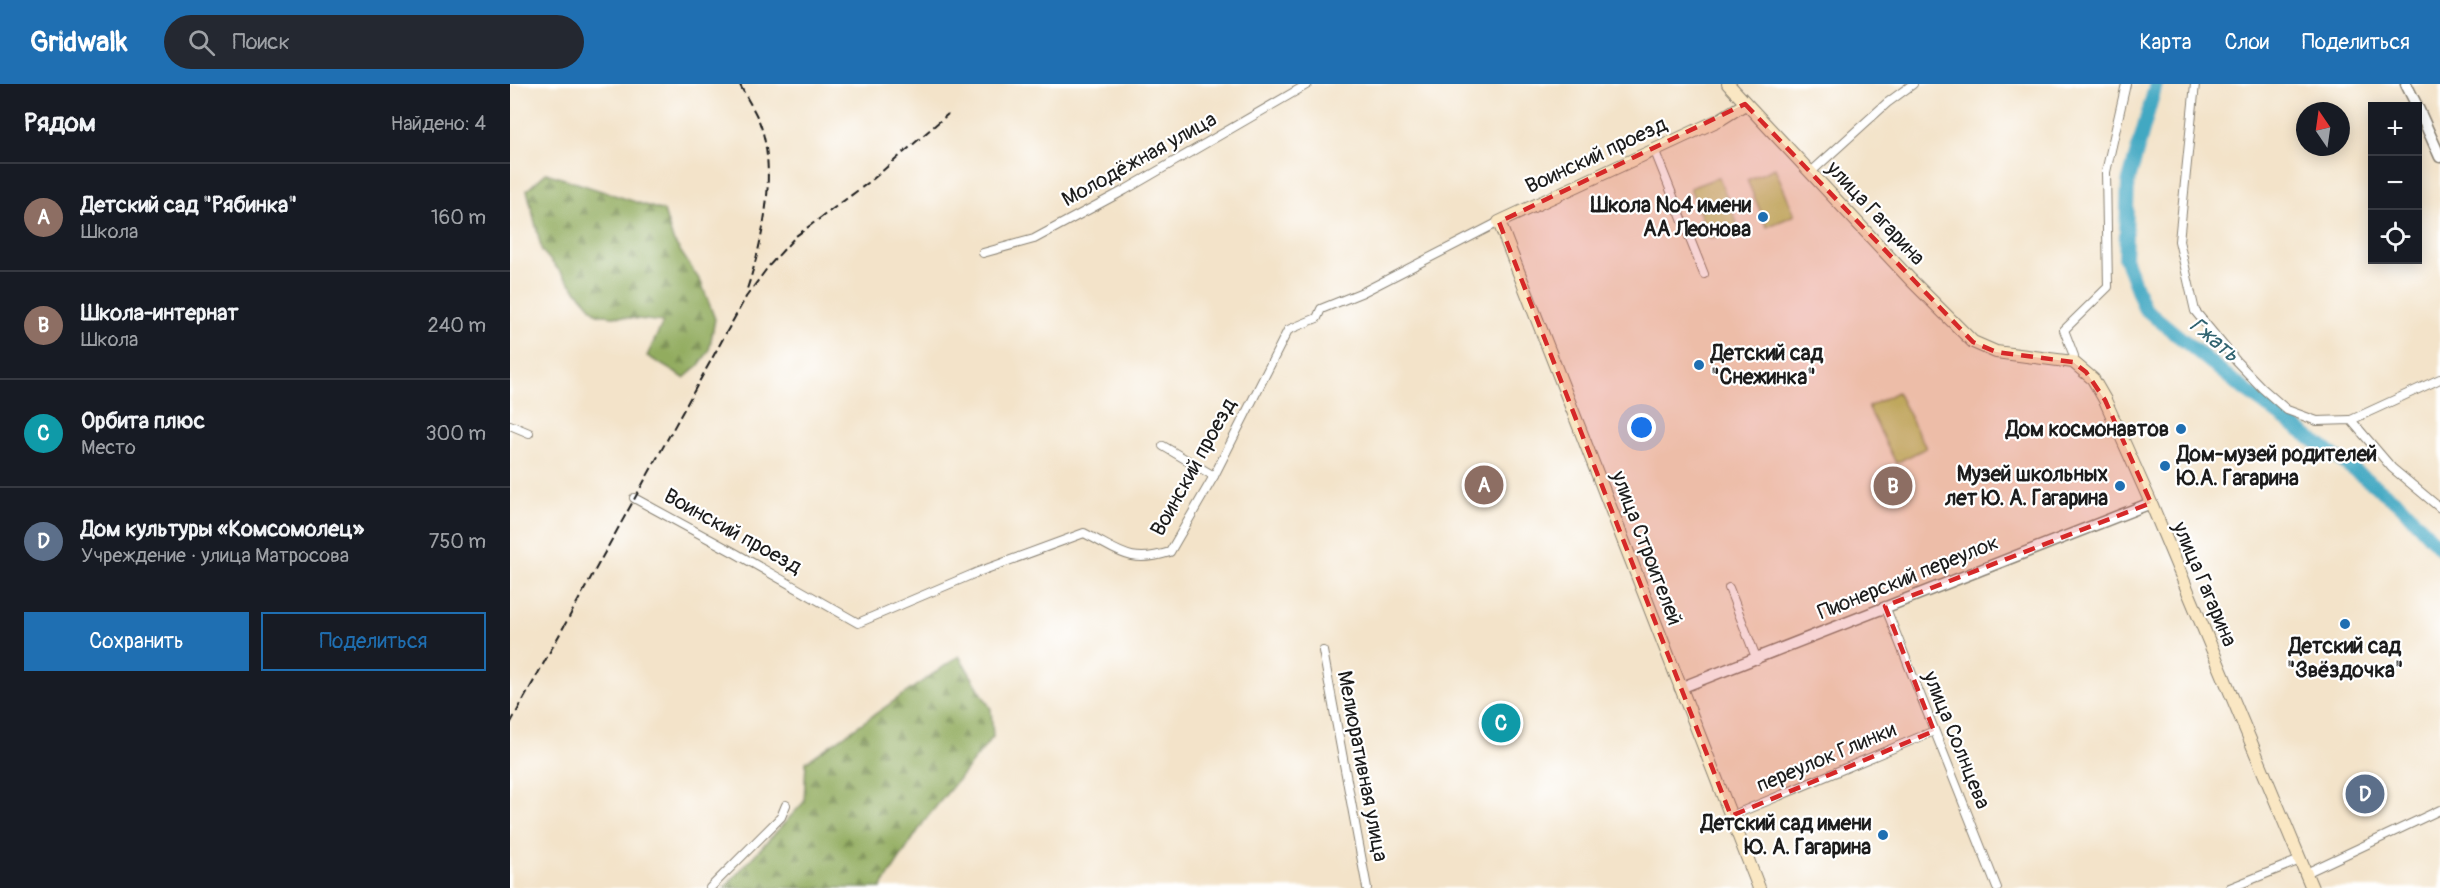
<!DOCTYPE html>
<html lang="ru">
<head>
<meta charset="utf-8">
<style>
  :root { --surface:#171b24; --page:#242831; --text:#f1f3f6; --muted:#9ea1a6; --line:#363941; --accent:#1f6fb2 }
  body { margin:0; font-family:Pangolin,sans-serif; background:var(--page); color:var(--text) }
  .controls { position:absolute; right:18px; top:18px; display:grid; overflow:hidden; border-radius:0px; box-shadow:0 3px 15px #0003 }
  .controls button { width:54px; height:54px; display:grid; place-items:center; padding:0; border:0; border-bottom:2px solid var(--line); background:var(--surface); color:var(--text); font:30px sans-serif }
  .compass { position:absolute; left:1786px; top:18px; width:54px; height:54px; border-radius:50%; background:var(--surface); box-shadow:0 3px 15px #0003; rotate:347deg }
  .you { position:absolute; left:1132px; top:344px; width:21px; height:21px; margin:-15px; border:4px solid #fff; border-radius:50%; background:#1a73e8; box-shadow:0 0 0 9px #1a73e833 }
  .badge { display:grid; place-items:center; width:39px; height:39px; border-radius:50%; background:var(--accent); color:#fff; font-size:20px; font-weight:700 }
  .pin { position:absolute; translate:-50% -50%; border:3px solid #fff; box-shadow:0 2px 6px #0006 }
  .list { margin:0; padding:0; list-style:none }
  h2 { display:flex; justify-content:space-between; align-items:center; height:78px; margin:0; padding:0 24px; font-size:26px }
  h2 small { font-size:20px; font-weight:400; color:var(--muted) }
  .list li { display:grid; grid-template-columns:39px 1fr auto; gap:18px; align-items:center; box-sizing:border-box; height:108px; padding:0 24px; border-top:2px solid var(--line) }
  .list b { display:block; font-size:22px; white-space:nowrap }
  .list p { margin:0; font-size:20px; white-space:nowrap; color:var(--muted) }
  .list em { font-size:20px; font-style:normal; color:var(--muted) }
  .actions { display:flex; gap:12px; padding:18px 24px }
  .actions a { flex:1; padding:14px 0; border:2px solid var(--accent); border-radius:0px; text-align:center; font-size:21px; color:var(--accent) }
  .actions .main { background:var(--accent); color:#fff }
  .icon { flex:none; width:33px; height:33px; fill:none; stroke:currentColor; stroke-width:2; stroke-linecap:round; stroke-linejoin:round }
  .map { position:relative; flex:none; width:1930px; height:804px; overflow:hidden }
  header { display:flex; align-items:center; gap:36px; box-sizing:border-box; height:84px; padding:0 30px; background:var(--accent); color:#fff }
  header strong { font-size:28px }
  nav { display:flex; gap:33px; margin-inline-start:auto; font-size:21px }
  .search { width:420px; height:54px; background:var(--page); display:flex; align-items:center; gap:15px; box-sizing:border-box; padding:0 21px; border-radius:33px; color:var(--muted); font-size:22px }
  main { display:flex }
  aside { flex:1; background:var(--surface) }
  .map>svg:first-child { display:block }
</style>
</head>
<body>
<header>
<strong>Gridwalk</strong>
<div class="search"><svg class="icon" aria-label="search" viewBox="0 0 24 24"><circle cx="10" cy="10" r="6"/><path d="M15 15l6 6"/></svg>Поиск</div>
<nav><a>Карта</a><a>Слои</a><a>Поделиться</a></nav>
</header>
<main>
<aside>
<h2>Рядом<small>Найдено: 4</small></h2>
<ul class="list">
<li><span class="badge" style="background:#8d6e63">A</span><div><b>Детский сад &quot;Рябинка&quot;</b><p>Школа</p></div><em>160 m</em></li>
<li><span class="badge" style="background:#8d6e63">B</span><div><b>Школа-интернат</b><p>Школа</p></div><em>240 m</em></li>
<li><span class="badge" style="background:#0f9aa8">C</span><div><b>Орбита плюс</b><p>Место</p></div><em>300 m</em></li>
<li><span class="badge" style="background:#5c6f8a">D</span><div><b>Дом культуры «Комсомолец»</b><p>Учреждение · улица Матросова</p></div><em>750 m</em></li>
</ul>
<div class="actions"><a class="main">Сохранить</a><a>Поделиться</a></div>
</aside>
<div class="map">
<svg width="1930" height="804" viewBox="0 0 1930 804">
  <defs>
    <pattern id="forest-firs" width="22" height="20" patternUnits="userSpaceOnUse" patternTransform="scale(1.5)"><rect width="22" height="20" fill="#92ac5e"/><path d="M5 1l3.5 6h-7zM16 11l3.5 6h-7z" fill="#768b4d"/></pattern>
  </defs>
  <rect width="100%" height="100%" fill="#fff"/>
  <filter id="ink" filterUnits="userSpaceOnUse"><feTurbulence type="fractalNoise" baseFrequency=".0167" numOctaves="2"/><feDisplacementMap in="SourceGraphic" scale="12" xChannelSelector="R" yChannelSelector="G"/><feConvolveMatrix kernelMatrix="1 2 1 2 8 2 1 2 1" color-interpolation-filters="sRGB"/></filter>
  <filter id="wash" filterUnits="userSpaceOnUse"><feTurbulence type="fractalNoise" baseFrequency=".008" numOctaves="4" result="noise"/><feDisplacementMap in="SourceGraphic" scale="24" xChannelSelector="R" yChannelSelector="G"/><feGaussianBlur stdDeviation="1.35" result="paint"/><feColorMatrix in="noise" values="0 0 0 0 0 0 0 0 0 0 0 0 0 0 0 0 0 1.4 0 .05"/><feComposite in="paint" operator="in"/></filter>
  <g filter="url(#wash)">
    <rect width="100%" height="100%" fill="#f3e3c9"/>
    <g fill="#b9c86a" stroke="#6a7243" stroke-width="1.5">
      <path d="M1265,84L1285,131L1257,143L1237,96Z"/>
      <path d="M1209,93L1229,144L1200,155L1180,104Z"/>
      <path d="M1387,308L1416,364L1386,379L1358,323Z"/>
    </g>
    <g fill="url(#forest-firs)" stroke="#57643d" stroke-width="1.5">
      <path d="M36,89L154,127L163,156L191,198L205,235L199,267L189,281L174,294L137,272L153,238L87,230L32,167L17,106Z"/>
      <path d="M449,572L481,625L483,653L415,736L371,804H214L294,718L296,678Z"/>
    </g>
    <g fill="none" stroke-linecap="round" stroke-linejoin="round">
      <path stroke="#42a8c2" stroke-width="14" d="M1646,0L1618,100L1615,174L1634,224L1727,300L1891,421L1930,464"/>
    </g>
  </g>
  <g filter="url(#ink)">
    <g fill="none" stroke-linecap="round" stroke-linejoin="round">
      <g stroke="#888072" stroke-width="10">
        <g id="minor">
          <path d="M1685,0L1669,157L1685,227L1727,278L1752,304L1777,326L1807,337L1841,336L1882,384L1930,424"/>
          <path d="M1144,65L1194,190"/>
          <path d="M1301,88L1377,19L1403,0"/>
          <path d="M473,169L524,155L615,106L798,0"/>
          <path d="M1563,278L1564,272L1554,246L1598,203L1596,88L1616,0"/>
          <path d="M1841,336L1930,295"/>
          <path d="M0,341L19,349"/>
          <path d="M653,362L704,392"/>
          <path d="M124,414L225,469L348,539L468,488L574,449C610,467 619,481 660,468L704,392L778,246L807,234L811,225L853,208L989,138"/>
          <path d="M1219,504L1247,576"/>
          <path d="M1375,522L1487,804"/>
          <path d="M813,567L857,804"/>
          <path d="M1221,732L1424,647"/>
          <path d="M1796,789L1930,726"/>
          <path d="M200,804L271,733L276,721"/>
          <path d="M1720,804L1790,776"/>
        </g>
      </g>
      <g stroke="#888072" stroke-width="13">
        <g id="tertiary">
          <path d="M1896,0L1907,22"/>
          <path d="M1908,24L1930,73"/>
          <path d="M1170,604L1641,419"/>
        </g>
      </g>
      <g stroke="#888072" stroke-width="14">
        <g id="secondary">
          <path d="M1218,0L1400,195L1463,258L1486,268L1563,278L1583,295L1595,316L1641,419L1802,804"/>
          <path d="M1235,20L1211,35L989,138L1249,804"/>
        </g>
      </g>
      <use href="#minor" stroke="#fff" stroke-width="8"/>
      <use href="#tertiary" stroke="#fff" stroke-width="10"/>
      <use href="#secondary" stroke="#fae7c3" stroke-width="12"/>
      <g stroke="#1c1c1c" stroke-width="2" stroke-dasharray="9 4.5" stroke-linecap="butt">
        <path d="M230,1C236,13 244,25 249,37C268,85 253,158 237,205"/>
        <path d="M0,640L236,213L258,183L286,152L362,96L438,30"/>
      </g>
    </g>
  </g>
  <path fill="#d62828" fill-opacity="0.2" stroke="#d62828" stroke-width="4.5" stroke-dasharray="12 8" stroke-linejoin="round" d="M1235,20L1463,258L1486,268L1563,278L1576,288L1595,316L1641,419L1375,522L1424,647L1221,732L989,138Z"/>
  <g fill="#1f6fb2" stroke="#fff" stroke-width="2">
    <circle cx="1253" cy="133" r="6"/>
    <circle cx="1189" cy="281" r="6"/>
    <circle cx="1671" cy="345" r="6"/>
    <circle cx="1655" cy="382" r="6"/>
    <circle cx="1610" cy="402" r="6"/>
    <circle cx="1835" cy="540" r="6"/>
    <circle cx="1373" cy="751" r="6"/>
  </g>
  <g text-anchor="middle" stroke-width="4.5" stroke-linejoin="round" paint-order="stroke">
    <g font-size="21" fill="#1c1c1c" stroke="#fff">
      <text transform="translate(1086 71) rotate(-25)" y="7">Воинский проезд</text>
      <text transform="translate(629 75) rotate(-29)" y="7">Молодёжная улица</text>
      <text transform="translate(1366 129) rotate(47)" y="7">улица Гагарина</text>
      <text transform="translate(683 383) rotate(-61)" y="7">Воинский проезд</text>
      <text transform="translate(223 447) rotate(29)" y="7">Воинский проезд</text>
      <text transform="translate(1137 464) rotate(69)" y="7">улица Строителей</text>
      <text transform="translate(1398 493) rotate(-22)" y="7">Пионерский переулок</text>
      <text transform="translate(1695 500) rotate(67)" y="7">улица Гагарина</text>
      <text transform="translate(1447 656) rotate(68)" y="7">улица Солнцева</text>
      <text transform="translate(1316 673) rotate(-23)" y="7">переулок Глинки</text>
      <text transform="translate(853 682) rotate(79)" y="7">Мелиоративная улица</text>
    </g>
    <g font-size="21" font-weight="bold" fill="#1c1c1c" stroke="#fff" text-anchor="end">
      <text x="1241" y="128">Школа №4 имени<tspan x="1241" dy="24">АА Леонова</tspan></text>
      <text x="1201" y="276" text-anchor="start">Детский сад<tspan x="1201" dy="24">"Снежинка"</tspan></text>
      <text x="1659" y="352">Дом космонавтов</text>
      <text x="1667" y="377" text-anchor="start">Дом-музей родителей<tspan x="1667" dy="24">Ю.А. Гагарина</tspan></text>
      <text x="1598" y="397">Музей школьных<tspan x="1598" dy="24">лет Ю. А. Гагарина</tspan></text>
      <text x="1835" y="569" text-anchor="middle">Детский сад<tspan x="1835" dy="24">"Звёздочка"</tspan></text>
      <text x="1361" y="746">Детский сад имени<tspan x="1361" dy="24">Ю. А. Гагарина</tspan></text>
    </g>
    <g font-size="22" font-style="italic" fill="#2f626f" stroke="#fff">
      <text transform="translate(1705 255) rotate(39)" y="8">Гжать</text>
    </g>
  </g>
</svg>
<div class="controls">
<button>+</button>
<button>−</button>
<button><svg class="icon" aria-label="locate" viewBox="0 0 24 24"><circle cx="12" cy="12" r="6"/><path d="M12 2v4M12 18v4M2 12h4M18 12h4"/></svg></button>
</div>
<svg class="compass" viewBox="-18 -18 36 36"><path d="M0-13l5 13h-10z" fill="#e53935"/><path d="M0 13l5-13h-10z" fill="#9ea1a6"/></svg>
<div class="you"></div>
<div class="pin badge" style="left:974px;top:401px;background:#8d6e63">A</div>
<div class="pin badge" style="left:1383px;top:402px;background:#8d6e63">B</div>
<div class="pin badge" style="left:991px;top:639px;background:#0f9aa8">C</div>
<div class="pin badge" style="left:1855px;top:710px;background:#5c6f8a">D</div>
</div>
</main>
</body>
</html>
